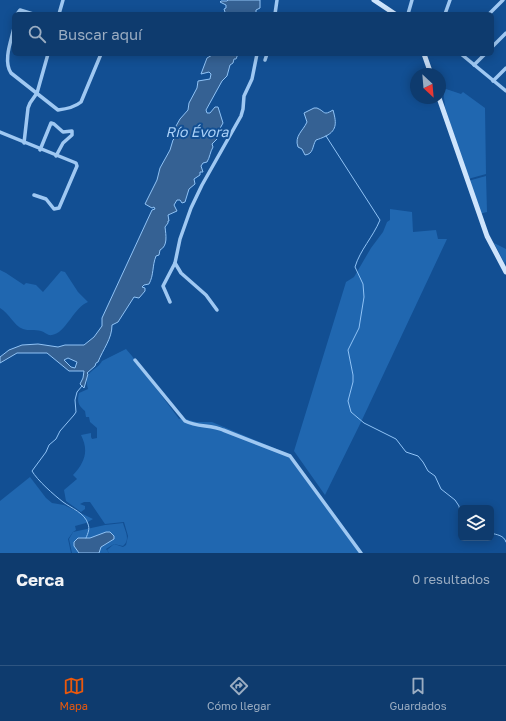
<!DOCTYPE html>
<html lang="es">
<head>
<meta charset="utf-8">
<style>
  :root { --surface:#0e3b6e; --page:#174273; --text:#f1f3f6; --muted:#9badc2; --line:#2e5581; --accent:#ea580c }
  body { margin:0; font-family:"Golos Text",sans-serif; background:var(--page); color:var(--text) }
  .controls { position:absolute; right:12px; bottom:12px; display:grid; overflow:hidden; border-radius:6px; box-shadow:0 2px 10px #0003 }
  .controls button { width:36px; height:36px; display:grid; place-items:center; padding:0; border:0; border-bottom:1px solid var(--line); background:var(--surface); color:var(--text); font:20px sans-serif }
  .compass { position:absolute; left:410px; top:68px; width:36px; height:36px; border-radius:50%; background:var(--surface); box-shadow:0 2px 10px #0003; rotate:154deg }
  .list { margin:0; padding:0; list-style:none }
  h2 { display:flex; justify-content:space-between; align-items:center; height:52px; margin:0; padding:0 16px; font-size:17px }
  h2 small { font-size:13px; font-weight:400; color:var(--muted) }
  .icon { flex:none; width:22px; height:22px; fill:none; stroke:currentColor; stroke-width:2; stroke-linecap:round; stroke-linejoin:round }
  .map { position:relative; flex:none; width:506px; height:553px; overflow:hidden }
  .search { position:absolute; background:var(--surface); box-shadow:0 2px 10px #0003; left:12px; right:12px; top:12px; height:44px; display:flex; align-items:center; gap:10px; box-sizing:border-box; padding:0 14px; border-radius:6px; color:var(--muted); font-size:15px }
  .sheet { height:112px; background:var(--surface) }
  nav { display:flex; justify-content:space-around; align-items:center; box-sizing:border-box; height:56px; border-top:1px solid var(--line); background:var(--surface); font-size:11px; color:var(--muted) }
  nav a { display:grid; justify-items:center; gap:2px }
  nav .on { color:var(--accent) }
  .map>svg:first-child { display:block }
</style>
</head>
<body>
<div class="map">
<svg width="506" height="553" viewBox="0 0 506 553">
  <rect width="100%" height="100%" fill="#124f93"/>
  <g fill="#2067b0">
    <path d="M443,88L461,94L463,92L485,108L486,174L468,179L445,107Z"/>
    <path d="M486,176L487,212L479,214L468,181Z"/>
    <path d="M390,209L412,212L413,232L436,230L438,239H447L361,422L325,495L294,451L346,282L354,277L371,248L383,232L387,222L390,220Z"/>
    <path d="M494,243L506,249V261L505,264Z"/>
    <path d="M0,270L6,273L24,285L26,283L36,285L43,292L61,271L65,272L78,292L88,302C74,307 66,333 52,335C48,336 45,332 41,331C35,329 28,331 23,329C14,326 9,313 0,308Z"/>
    <path d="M126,349L132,356L179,419L182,418L196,422H212L286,453L360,553H109L107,550L114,544L123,547L126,545L128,536L124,522L105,524L90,502H84L80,504L85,506V509L81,512L66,501L64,490L77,479L73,475C85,462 89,451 81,435L91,433V437L92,439L97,438V428L90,422L89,417H86L85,411C78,405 77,402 79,393L88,389C83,370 96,372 102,361Z"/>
    <path d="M30,477L46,498L52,503L64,505L93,519L86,523L75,526L76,530L73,532L68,539L71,553H0V501Z"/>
    <path d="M123,523C125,531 131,540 123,546L114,544L106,549L109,553H72L69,539L73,532L105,525Z"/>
  </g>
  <g fill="#356193" stroke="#90c3f6" fill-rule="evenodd">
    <path d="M228,0H260V8L256,10V14H222L225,12L224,9L226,8V5L220,2L221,1H227Z"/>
    <path d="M214,54H238L236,59H234L233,63L230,65L227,76L222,81L206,110L207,113H210L215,107H218L223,123L218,132L217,139L212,144L213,147C210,152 210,157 207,162L203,163L201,166L203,172H200V175L194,179L195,184L189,189L185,202L182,203L180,200H177L174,205L177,211L168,215L169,221H168V223L165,227C166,235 168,246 160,250L159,255L156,256C152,266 154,275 149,284L144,285L142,287L145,288V291L139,298L134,297L118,322L112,325C112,339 103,349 98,362L96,363L95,366L87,373L88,374L84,388L80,384L83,378L84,371H69L47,353H17L0,363V357L9,350L22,345L38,344L58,347L65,345H84L94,337L102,326V318L152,210L155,209L154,207L152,208L145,204L157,180L160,168L170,150L173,140L176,137V126L180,119L188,110L189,103L197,88L198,81L210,79L211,74L209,72L201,74L207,58ZM68,358L77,362L75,368L71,367L64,360Z"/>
    <path d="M314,108H317C326,112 323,116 333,110C336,121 338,130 326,136C322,138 319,139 316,140C312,146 314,154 305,155L302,149L298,147C294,136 303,131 307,122L304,113Z"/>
    <path d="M106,532H110L114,536V539L101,547L99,553H79L74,546V542L78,538H90Z"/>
  </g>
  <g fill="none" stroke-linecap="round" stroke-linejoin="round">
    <g stroke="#90c3f6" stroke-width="1">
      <path d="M326,136L380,220C373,237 360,250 355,267L363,284L364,297L359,328L348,350L353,375V382L348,401L351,412L364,423L396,439L406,452L418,456L423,462L428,471L435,476L441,489L455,500L459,506L461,518"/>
      <path d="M82,386L77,392L75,400L76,412L74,415L60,431L56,439L49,445L46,452L32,471C37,480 54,495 63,502C71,508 85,513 88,524C90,529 88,533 86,538"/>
      <path d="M491,533C497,535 504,535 506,542"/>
    </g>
    <g stroke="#9fc8f2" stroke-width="3.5">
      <path d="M17,14L20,10L33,14"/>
      <path d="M59,14L63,0"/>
      <path d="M275,14L277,0"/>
      <path d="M408,14L412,0"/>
      <path d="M445,14L450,0"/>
      <path d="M489,14L503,0"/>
      <path d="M14,28C11,41 3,61 11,73L58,110C66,109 75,107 81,102L101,54"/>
      <path d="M492,47L506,33"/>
      <path d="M461,54L506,91"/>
      <path d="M265,60L267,54"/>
      <path d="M474,65L485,54"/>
      <path d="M493,81L506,68"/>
      <path d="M0,132L76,163L77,166L59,208L54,209L46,199L34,195"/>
      <path d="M24,143L28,108L30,103L37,93L48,54"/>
      <path d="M40,150L51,123L54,124L63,132L72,131V135L63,143L56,156"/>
      <path d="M175,263L181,273L206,295L217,310"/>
      <path d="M170,302L163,286L175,263L180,239L191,208L202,185L241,116L243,109L244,96L252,79L257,54"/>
      <path d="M135,360L185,421C197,427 211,425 223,430L290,456L361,553"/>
    </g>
    <g stroke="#cee4fc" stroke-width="5">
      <path d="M374,0L395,14"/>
      <path d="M424,54L431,74"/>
      <path d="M439,98L487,236L506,272"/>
    </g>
  </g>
  <g text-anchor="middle" stroke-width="4" stroke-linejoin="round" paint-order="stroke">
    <g font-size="14" font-style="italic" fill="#abd2f9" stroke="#124f93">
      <text x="197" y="137">Río Évora</text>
    </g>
  </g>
</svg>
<div class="controls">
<button><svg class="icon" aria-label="layers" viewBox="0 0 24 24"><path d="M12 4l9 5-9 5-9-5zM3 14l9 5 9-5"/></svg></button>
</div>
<svg class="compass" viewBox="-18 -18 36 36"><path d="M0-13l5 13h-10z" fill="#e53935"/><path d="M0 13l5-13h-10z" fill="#9badc2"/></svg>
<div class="search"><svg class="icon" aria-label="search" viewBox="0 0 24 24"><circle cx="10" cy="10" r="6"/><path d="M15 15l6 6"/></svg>Buscar aquí</div>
</div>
<section class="sheet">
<h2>Cerca<small>0 resultados</small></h2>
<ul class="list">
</ul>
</section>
<nav>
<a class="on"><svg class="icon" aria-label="map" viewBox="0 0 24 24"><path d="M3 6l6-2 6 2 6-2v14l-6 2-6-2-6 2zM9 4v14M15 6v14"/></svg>Mapa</a>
<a><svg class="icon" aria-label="directions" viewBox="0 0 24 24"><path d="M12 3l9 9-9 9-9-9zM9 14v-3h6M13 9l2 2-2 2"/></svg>Cómo llegar</a>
<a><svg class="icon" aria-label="saved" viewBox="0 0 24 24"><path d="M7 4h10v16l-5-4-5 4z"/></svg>Guardados</a>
</nav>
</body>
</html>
